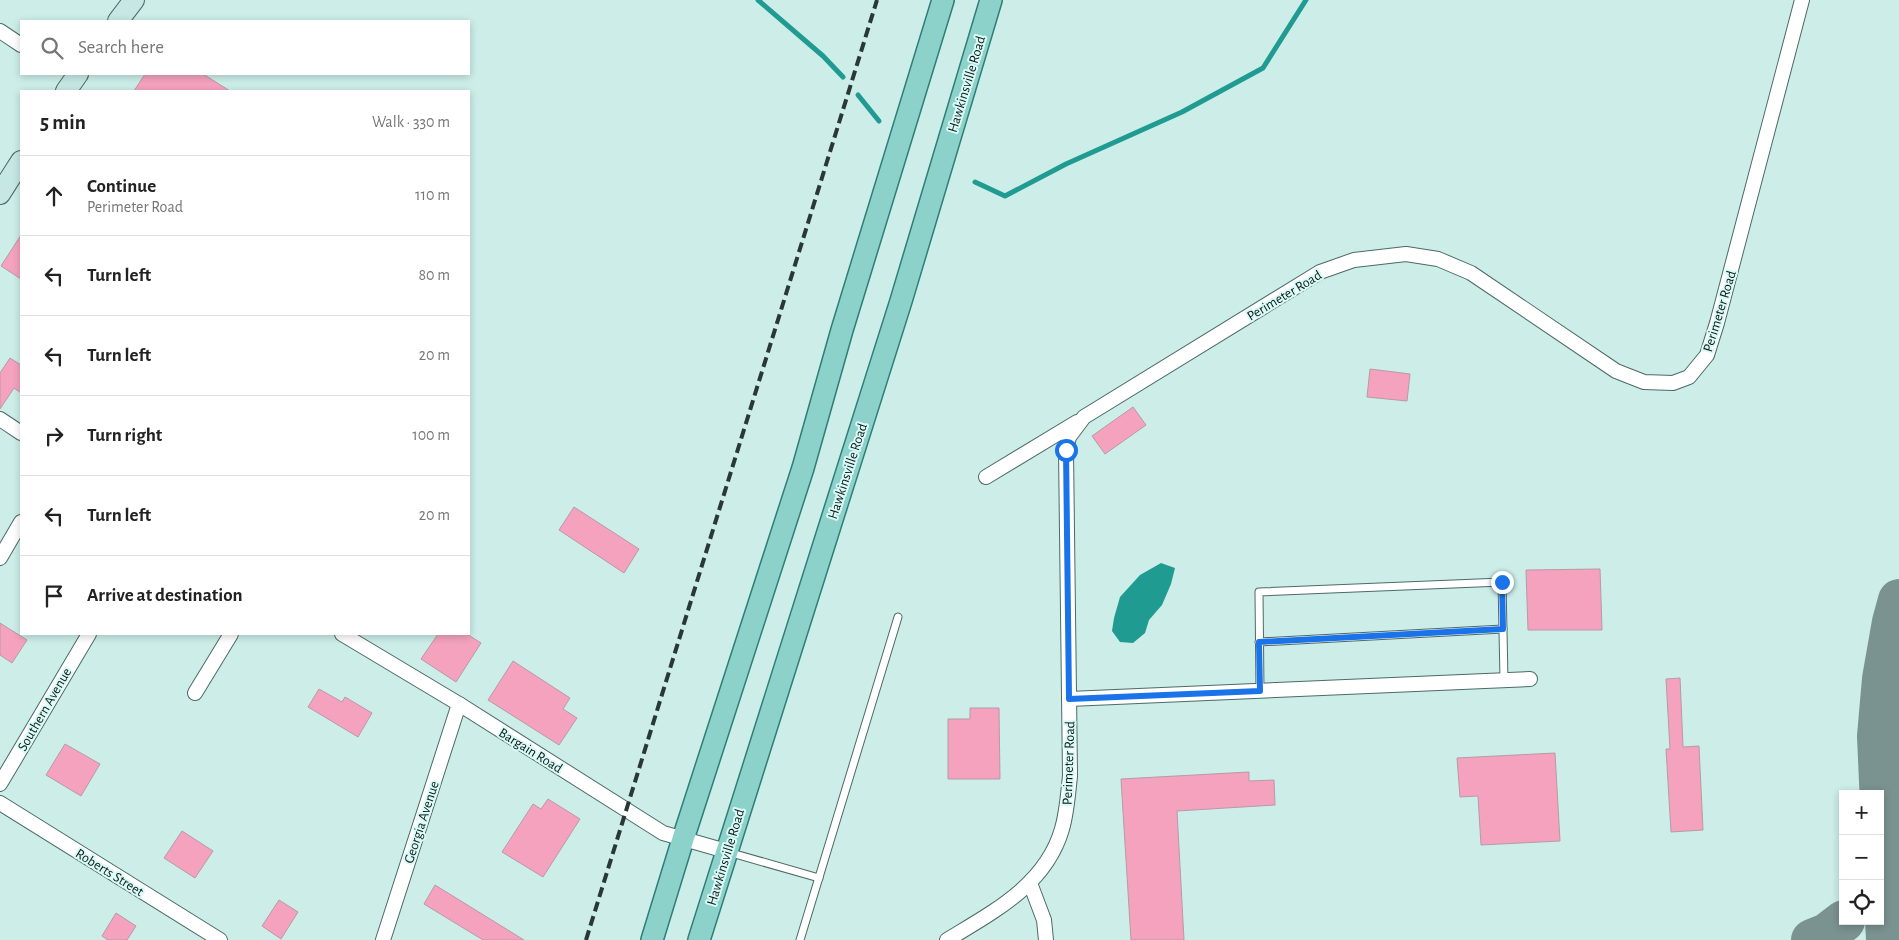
<!DOCTYPE html>
<html lang="en">
<head>
<meta charset="utf-8">
<style>
  :root { --surface:#fff; --page:#f6f6f6; --text:#222; --muted:#767676; --line:#e0e0e0 }
  body { margin:0; font-family:"Alegreya Sans",sans-serif; background:var(--page); color:var(--text) }
  .controls { position:absolute; right:15px; bottom:15px; display:grid; overflow:hidden; border-radius:0px; box-shadow:0 2px 8px #0003 }
  .controls button { width:45px; height:45px; display:grid; place-items:center; padding:0; border:0; border-bottom:1px solid var(--line); background:var(--surface); color:var(--text); font:25px sans-serif }
  .stop { position:absolute; width:15px; height:15px; margin:-11px; border:4px solid #1a73e8; border-radius:50%; background:#fff }
  .stop.end { background:#1a73e8; border-color:#fff; box-shadow:0 1px 5px #0008 }
  .list { margin:0; padding:0; list-style:none }
  h2 { display:flex; justify-content:space-between; align-items:center; height:65px; margin:0; padding:0 20px; font-size:21px }
  h2 small { font-size:16px; font-weight:400; color:var(--muted) }
  .list li { display:grid; grid-template-columns:32px 1fr auto; gap:15px; align-items:center; box-sizing:border-box; height:80px; padding:0 20px; border-top:1px solid var(--line) }
  .list b { display:block; font-size:19px; white-space:nowrap }
  .list p { margin:0; font-size:16px; white-space:nowrap; color:var(--muted) }
  .list em { font-size:16px; font-style:normal; color:var(--muted) }
  .icon { flex:none; width:28px; height:28px; fill:none; stroke:currentColor; stroke-width:2; stroke-linecap:round; stroke-linejoin:round }
  .map { position:relative; flex:none; width:1899px; height:940px; overflow:hidden }
  .search { position:absolute; background:var(--surface); box-shadow:0 2px 8px #0003; left:20px; top:20px; width:450px; height:55px; display:flex; align-items:center; gap:12px; box-sizing:border-box; padding:0 18px; border-radius:0px; color:var(--muted); font-size:19px }
  .panel { position:absolute; background:var(--surface); box-shadow:0 2px 8px #0003; left:20px; top:90px; width:450px; height:545px; border-radius:0px }
  .map>svg:first-child { display:block }
</style>
</head>
<body>
<div class="map">
<svg width="1899" height="940" viewBox="0 0 1899 940">
  <rect width="100%" height="100%" fill="#ccede8"/>
  <path fill="#209b91" d="M1161,563L1175,568L1171,584L1162,605L1149,620L1145,633L1133,643L1120,642L1112,631L1114,618L1120,597L1140,575Z"/>
  <g fill="none" stroke-linecap="round" stroke-linejoin="round">
    <g stroke="#209b91" stroke-width="5">
      <path d="M758,0L823,56L843,77"/>
      <path d="M858,95L879,121"/>
      <path d="M975,182L1005,196L1066,164L1182,112L1263,68L1306,0"/>
    </g>
    <g stroke="#7a9290" stroke-width="42">
      <path d="M1812,940L1827,934L1844,921"/>
      <path d="M1887,940L1878,736L1883,679L1893,622L1899,600"/>
    </g>
  </g>
  <g fill="#f4a2bd" stroke="#b79ba4">
    <path d="M145,74H203L230,91H134Z"/>
    <path d="M21,235V279L1,266Z"/>
    <path d="M10,358L21,365V393L14,388L0,409V373Z"/>
    <path d="M1370,369L1410,374L1407,401L1367,397Z"/>
    <path d="M1133,407L1146,425L1105,454L1092,436Z"/>
    <path d="M574,507L639,549L624,573L559,530Z"/>
    <path d="M1600,569L1602,630H1528L1526,570Z"/>
    <path d="M0,623L27,640L12,663L0,655Z"/>
    <path d="M438,634H467L481,643L456,682L421,659Z"/>
    <path d="M513,661L570,698L563,709L577,718L559,745L488,700Z"/>
    <path d="M1680,678L1683,747L1699,746L1703,830L1671,832L1666,749H1670L1666,679Z"/>
    <path d="M319,689L342,702L345,697L372,713L358,737L308,707Z"/>
    <path d="M970,708H999L1000,779H948V719H970Z"/>
    <path d="M65,744L100,764L81,796L46,775Z"/>
    <path d="M1555,753L1560,841L1481,845L1478,796L1460,797L1457,758Z"/>
    <path d="M1249,772V781L1274,780L1275,805L1177,811L1184,940H1131L1121,779Z"/>
    <path d="M548,799L580,819L543,877L502,852L533,804L541,809Z"/>
    <path d="M182,831L213,851L195,878L164,858Z"/>
    <path d="M435,885L524,940H483L424,904Z"/>
    <path d="M279,900L298,912L281,939L262,926Z"/>
    <path d="M116,913L136,926L127,940H108L102,936Z"/>
  </g>
  <g fill="none" stroke-linecap="round" stroke-linejoin="round">
    <g stroke="#4d6a66" stroke-width="9">
      <g id="lane">
        <path d="M1259,642L1503,629"/>
        <path d="M1260,691L1259,592L1502,582L1504,680"/>
        <path d="M728,852L819,878"/>
        <path d="M800,940L898,617"/>
      </g>
    </g>
    <g stroke="#4d6a66" stroke-width="16">
      <g id="street">
        <path d="M0,31L21,45"/>
        <path d="M0,419L21,433"/>
        <path d="M986,477L1077,422"/>
        <path d="M0,558L21,522"/>
        <path d="M342,634L459,704L663,833L726,851"/>
        <path d="M195,693L231,634"/>
        <path d="M1069,699L1530,679"/>
        <path d="M0,784L89,634"/>
        <path d="M0,803L220,940"/>
        <path d="M1030,883L1044,920L1046,940"/>
        <path d="M383,940L459,704"/>
        <path d="M947,940C993,912 1046,885 1062,829C1067,812 1068,794 1070,776L1066,450L1069,437L1084,417L1320,272L1354,260L1406,254L1438,259L1471,273L1616,371L1644,382L1673,383L1689,377L1707,355L1717,323L1802,0"/>
      </g>
    </g>
    <g stroke="#4d6a66" stroke-width="22">
      <g id="secondary">
        <path d="M118,21L134,0"/>
        <path d="M66,91L78,74"/>
        <path d="M0,194L21,161"/>
      </g>
    </g>
    <g stroke="#2e7e76" stroke-width="24">
      <g id="primary">
        <path d="M652,940L683,839L803,468L842,330L943,0"/>
        <path d="M699,940L901,301L991,0"/>
      </g>
    </g>
    <use href="#lane" stroke="#fff" stroke-width="7"/>
    <use href="#street" stroke="#fff" stroke-width="14"/>
    <use href="#secondary" stroke="#c6e8e5" stroke-width="20"/>
    <use href="#primary" stroke="#8cd2cb" stroke-width="21"/>
    <path stroke="#293837" stroke-width="4" stroke-dasharray="10 5" stroke-linecap="butt" d="M586,940L877,0"/>
  </g>
  <g fill="none" stroke-linecap="round" stroke-linejoin="round">
    <path stroke="#1a73e8" stroke-width="6" d="M1066,450L1069,699L1260,691L1259,642L1503,629L1502,582"/>
  </g>
  <g text-anchor="middle" stroke-width="4" stroke-linejoin="round" paint-order="stroke">
    <g font-size="14" fill="#0d1918" stroke="#d9faf6">
      <text transform="translate(966 84) rotate(-73)" y="5">Hawkinsville Road</text>
      <text transform="translate(1284 295) rotate(-31)" y="5">Perimeter Road</text>
      <text transform="translate(1719 311) rotate(-73)" y="5">Perimeter Road</text>
      <text transform="translate(847 471) rotate(-72)" y="5">Hawkinsville Road</text>
      <text transform="translate(44 709) rotate(-60)" y="5">Southern Avenue</text>
      <text transform="translate(531 750) rotate(32)" y="5">Bargain Road</text>
      <text transform="translate(1068 763) rotate(-88)" y="5">Perimeter Road</text>
      <text transform="translate(421 822) rotate(-72)" y="5">Georgia Avenue</text>
      <text transform="translate(725 857) rotate(-73)" y="5">Hawkinsville Road</text>
      <text transform="translate(110 872) rotate(32)" y="5">Roberts Street</text>
    </g>
  </g>
</svg>
<div class="controls">
<button>+</button>
<button>−</button>
<button><svg class="icon" aria-label="locate" viewBox="0 0 24 24"><circle cx="12" cy="12" r="6"/><path d="M12 2v4M12 18v4M2 12h4M18 12h4"/></svg></button>
</div>
<div class="stop" style="left:1066px;top:450px"></div>
<div class="stop end" style="left:1502px;top:582px"></div>
<div class="search"><svg class="icon" aria-label="search" viewBox="0 0 24 24"><circle cx="10" cy="10" r="6"/><path d="M15 15l6 6"/></svg>Search here</div>
<section class="panel">
<h2>5 min<small>Walk · 330 m</small></h2>
<ul class="list">
<li><svg class="icon" aria-label="ahead" viewBox="0 0 24 24"><path d="M12 20V5M6 11l6-6 6 6"/></svg><div><b>Continue</b><p>Perimeter Road</p></div><em>110 m</em></li>
<li><svg class="icon" aria-label="left" viewBox="0 0 24 24"><path d="M17 20v-9H6M10 6l-5 5 5 5"/></svg><div><b>Turn left</b></div><em>80 m</em></li>
<li><svg class="icon" aria-label="left" viewBox="0 0 24 24"><path d="M17 20v-9H6M10 6l-5 5 5 5"/></svg><div><b>Turn left</b></div><em>20 m</em></li>
<li><svg class="icon" aria-label="right" viewBox="0 0 24 24"><path d="M7 20v-9h11M14 6l5 5-5 5"/></svg><div><b>Turn right</b></div><em>100 m</em></li>
<li><svg class="icon" aria-label="left" viewBox="0 0 24 24"><path d="M17 20v-9H6M10 6l-5 5 5 5"/></svg><div><b>Turn left</b></div><em>20 m</em></li>
<li><svg class="icon" aria-label="arrive" viewBox="0 0 24 24"><path d="M6 21V4h12l-3 4 3 4H6"/></svg><div><b>Arrive at destination</b></div></li>
</ul>
</section>
</div>
</body>
</html>
